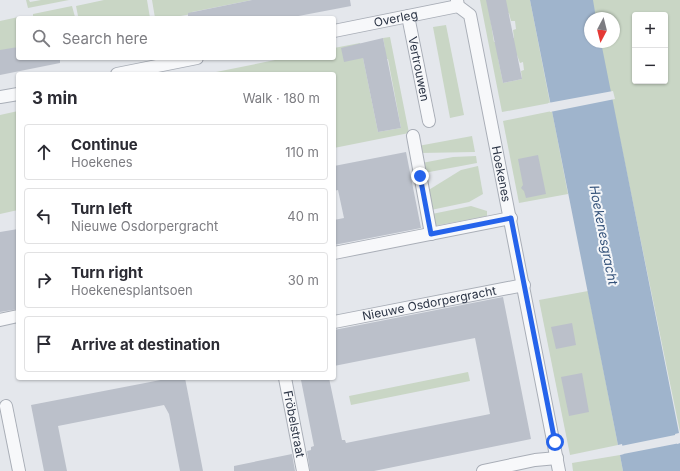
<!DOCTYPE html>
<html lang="en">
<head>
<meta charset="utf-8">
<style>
  :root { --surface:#fff; --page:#f2f2f3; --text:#2b2b33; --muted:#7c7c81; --line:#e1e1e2 }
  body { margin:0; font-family:Inter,sans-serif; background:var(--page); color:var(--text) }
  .controls { position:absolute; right:12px; top:12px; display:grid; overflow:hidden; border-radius:4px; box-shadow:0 1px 3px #0004 }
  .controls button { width:36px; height:36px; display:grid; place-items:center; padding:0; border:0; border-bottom:1px solid var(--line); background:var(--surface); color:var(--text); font:20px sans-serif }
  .compass { position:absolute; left:584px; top:12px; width:36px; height:36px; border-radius:50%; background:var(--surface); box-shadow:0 1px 3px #0004; rotate:187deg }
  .stop { position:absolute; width:12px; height:12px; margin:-9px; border:3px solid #2563eb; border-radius:50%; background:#fff }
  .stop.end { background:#2563eb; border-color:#fff; box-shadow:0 1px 4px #0008 }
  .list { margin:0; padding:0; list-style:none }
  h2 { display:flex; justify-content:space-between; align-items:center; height:52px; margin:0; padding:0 16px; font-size:17px }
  h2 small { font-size:13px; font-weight:400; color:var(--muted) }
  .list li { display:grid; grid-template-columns:26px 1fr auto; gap:12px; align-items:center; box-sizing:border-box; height:56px; margin:0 8px 8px; padding:0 8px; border:1px solid var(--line); border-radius:4px }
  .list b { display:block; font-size:15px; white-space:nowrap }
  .list p { margin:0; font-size:13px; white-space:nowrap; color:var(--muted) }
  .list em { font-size:13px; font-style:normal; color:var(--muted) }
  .icon { flex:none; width:22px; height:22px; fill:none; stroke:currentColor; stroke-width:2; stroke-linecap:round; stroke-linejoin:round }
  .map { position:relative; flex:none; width:680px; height:471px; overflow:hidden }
  .search { position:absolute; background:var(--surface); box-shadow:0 1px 3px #0004; left:16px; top:16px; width:320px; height:44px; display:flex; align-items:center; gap:10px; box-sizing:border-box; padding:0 14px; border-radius:4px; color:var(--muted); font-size:15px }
  .panel { position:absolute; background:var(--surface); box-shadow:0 1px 3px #0004; left:16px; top:72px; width:320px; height:308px; border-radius:4px }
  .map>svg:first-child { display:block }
</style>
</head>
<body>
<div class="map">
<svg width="680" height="471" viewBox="0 0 680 471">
  <rect width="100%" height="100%" fill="#e4e7ec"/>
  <g fill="#c9d6c5" fill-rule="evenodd">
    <path d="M26,0H29L30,2L41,0H69L28,8Z"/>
    <path d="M104,0H147L150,18H33V14L72,6L75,17L78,16L76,6Z"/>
    <path d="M152,0H252L192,12V14C181,16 167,18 155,18Z"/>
    <path d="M480,0H530L550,103L502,112ZM509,13L511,21H515L516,29L513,30L514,38L494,42L490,17ZM517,55L520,63L523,62L524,70L521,71L522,79L503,83L498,58Z"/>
    <path d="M592,0H680V432L600,42H614V18H595ZM635,15H665V81H635Z"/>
    <path d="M23,16L24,18H18V47L0,52V21Z"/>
    <path d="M446,25L464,115L450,118L433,27Z"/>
    <path d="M390,37L409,133L334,148V74H217L216,72L285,58H334V48L360,43L378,132L401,128L388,59H386L384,48H385L383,38Z"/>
    <path d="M18,111V210L0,214V115Z"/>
    <path d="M552,111L568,194L519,203L503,121Z"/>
    <path d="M472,136L475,152L420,153L418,146Z"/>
    <path d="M476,156L477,163L424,173L422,163L453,157Z"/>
    <path d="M478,166L483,194L469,202L431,210L427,191L461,170Z"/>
    <path d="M471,206L487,211V216L434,226L432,214Z"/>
    <path d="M588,291L618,445L570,455L539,300Z"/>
    <path d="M468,372L470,381L351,405L349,396Z"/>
    <path d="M620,455L623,471H573L572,463Z"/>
  </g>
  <path fill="#9fb4cc" d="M530,0H593L596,18H590V42H601L679,433L675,434L677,444L680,443V471H623L620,455L624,454L622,444L618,445Z"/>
  <g fill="#e4e7ec">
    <path d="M613,91L615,99L550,112L548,103Z"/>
    <path d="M680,434L678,435L680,443L618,455L622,453L621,446L616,447Z"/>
  </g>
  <g fill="#bbc0ca">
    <path d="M252,0H350L351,6L288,18H188V13Z"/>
    <path d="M486,0H506L522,79L503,83Z"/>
    <path d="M383,38L401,128L378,132L363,58L344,62L341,48Z"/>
    <path d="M18,47V58H60V63L0,75V50Z"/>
    <path d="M406,152L421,228L334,245V220L344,218L338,190L334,191V166Z"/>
    <path d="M538,155L546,194L526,198L524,191L521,188L523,185L518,159Z"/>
    <path d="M18,229V309L0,312V232Z"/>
    <path d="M503,297L531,439L374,471H310L307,451L311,450V447L314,446L301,380L306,378H329L342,440H345L346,443L490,414L475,338L334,366V330Z"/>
    <path d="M572,323L576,345L556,349L551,327Z"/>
    <path d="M582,373L589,412L569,416L561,377Z"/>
    <path d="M171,378H185L203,471H180L169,414L164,405L58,426L67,471H44L31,405Z"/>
    <path d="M292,454L295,471H234V466Z"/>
  </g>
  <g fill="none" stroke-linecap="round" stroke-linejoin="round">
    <g stroke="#a9aeb7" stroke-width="14">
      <g id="street">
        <path id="s1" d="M457,0L458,6L470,15L559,471"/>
        <path id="s2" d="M408,16L429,121"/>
        <path id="s3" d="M334,31L458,6"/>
        <path d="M117,74L197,58"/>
        <path d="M0,97L18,94"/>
        <path d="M413,136L431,234"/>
        <path d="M334,253L511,218"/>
        <path d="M0,320L18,316"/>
        <path id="s4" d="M334,322L524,285"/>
        <path id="s5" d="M285,378L303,471"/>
        <path d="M6,406L19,471"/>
        <path d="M483,471L535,460L557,458"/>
      </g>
    </g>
    <use href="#street" stroke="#f7f8fa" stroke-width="12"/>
  </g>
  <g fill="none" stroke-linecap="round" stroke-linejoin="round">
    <path stroke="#2563eb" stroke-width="5" d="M420,176L431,234L511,218L555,442"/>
  </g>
  <g text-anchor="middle" stroke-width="4" stroke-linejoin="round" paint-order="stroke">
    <g font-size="12" fill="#2b3445" stroke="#f4f6f9">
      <text dy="4" stroke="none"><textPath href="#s3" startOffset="63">Overleg</textPath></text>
      <text dy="4" stroke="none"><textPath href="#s2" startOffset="54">Vertrouwen</textPath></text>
      <text dy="4" stroke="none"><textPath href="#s1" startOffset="183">Hoekenes</textPath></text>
      <text dy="4" stroke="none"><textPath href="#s4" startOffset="97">Nieuwe Osdorpergracht</textPath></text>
      <text dy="4" stroke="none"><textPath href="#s5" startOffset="47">Fröbelstraat</textPath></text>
    </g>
    <g font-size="13" font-style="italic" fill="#34527a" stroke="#f4f6f9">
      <text transform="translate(604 235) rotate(79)" y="5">Hoekenesgracht</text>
    </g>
  </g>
</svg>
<div class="controls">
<button>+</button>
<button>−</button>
</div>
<svg class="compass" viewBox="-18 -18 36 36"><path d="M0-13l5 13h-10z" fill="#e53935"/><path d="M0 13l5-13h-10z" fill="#7c7c81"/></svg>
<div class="stop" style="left:555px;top:442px"></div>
<div class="stop end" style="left:420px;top:176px"></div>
<div class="search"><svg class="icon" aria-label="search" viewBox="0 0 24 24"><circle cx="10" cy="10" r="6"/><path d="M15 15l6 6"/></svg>Search here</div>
<section class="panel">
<h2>3 min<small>Walk · 180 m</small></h2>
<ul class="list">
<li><svg class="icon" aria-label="ahead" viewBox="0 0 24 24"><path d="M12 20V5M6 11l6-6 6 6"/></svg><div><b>Continue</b><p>Hoekenes</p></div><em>110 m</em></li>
<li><svg class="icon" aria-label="left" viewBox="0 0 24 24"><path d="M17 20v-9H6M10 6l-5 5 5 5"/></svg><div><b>Turn left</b><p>Nieuwe Osdorpergracht</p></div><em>40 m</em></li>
<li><svg class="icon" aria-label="right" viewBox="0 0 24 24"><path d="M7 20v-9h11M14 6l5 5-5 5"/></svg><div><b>Turn right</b><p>Hoekenesplantsoen</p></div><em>30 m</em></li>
<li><svg class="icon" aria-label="arrive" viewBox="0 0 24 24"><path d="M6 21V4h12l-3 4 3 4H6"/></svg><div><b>Arrive at destination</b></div></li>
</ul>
</section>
</div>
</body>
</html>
